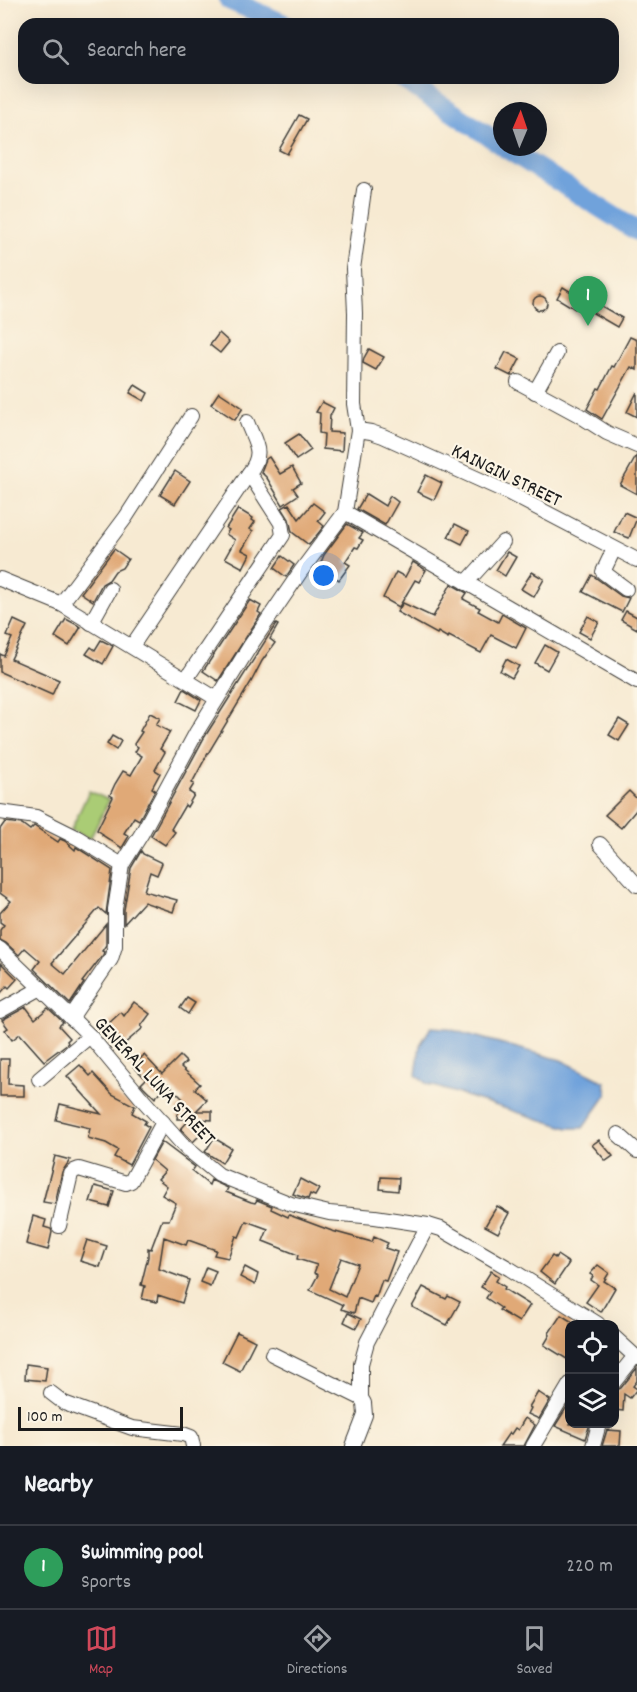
<!DOCTYPE html>
<html lang="en">
<head>
<meta charset="utf-8">
<style>
  :root { --surface:#171b24; --page:#242831; --text:#f1f3f6; --muted:#9ea1a6; --line:#363941; --accent:#d1495b }
  body { margin:0; font-family:Dekko,sans-serif; background:var(--page); color:var(--text) }
  .controls { position:absolute; right:18px; bottom:18px; display:grid; overflow:hidden; border-radius:12px; box-shadow:0 6px 24px #0002 }
  .controls button { width:54px; height:54px; display:grid; place-items:center; padding:0; border:0; border-bottom:2px solid var(--line); background:var(--surface); color:var(--text); font:30px sans-serif }
  .compass { position:absolute; left:493px; top:102px; width:54px; height:54px; border-radius:50%; background:var(--surface); box-shadow:0 6px 24px #0002; rotate:2deg }
  .scale { position:absolute; left:18px; bottom:15px; width:165px; box-sizing:border-box; padding-left:6px; border:3px solid #1c1c1c; border-top:0; font-size:16px; line-height:21px; white-space:nowrap; color:#1c1c1c; -webkit-text-stroke:4px #fcf5e5; paint-order:stroke }
  .you { position:absolute; left:324px; top:576px; width:21px; height:21px; margin:-15px; border:4px solid #fff; border-radius:50%; background:#1a73e8; box-shadow:0 0 0 9px #1a73e833 }
  .badge { display:grid; place-items:center; width:39px; height:39px; border-radius:50%; background:var(--accent); color:#fff; font-size:20px; font-weight:700 }
  .pin { position:absolute; translate:-50% -50px; filter:drop-shadow(0 2px 3px #0008) }
  .pin::after { content:''; position:absolute; top:32px; width:21px; height:18px; background:inherit; clip-path:polygon(0 0,100% 0,50% 100%) }
  .list { margin:0; padding:0; list-style:none }
  h2 { display:flex; justify-content:space-between; align-items:center; height:78px; margin:0; padding:0 24px; font-size:26px }
  h2 small { font-size:20px; font-weight:400; color:var(--muted) }
  .list li { display:grid; grid-template-columns:39px 1fr auto; gap:18px; align-items:center; box-sizing:border-box; height:84px; padding:0 24px; border-top:2px solid var(--line) }
  .list b { display:block; font-size:22px; white-space:nowrap }
  .list p { margin:0; font-size:20px; white-space:nowrap; color:var(--muted) }
  .list em { font-size:20px; font-style:normal; color:var(--muted) }
  .icon { flex:none; width:33px; height:33px; fill:none; stroke:currentColor; stroke-width:2; stroke-linecap:round; stroke-linejoin:round }
  .map { position:relative; flex:none; width:637px; height:1446px; overflow:hidden }
  .search { position:absolute; background:var(--surface); box-shadow:0 6px 24px #0002; left:18px; right:18px; top:18px; height:66px; display:flex; align-items:center; gap:15px; box-sizing:border-box; padding:0 21px; border-radius:18px; color:var(--muted); font-size:22px }
  .sheet { height:162px; background:var(--surface) }
  nav { display:flex; justify-content:space-around; align-items:center; box-sizing:border-box; height:84px; border-top:2px solid var(--line); background:var(--surface); font-size:16px; color:var(--muted) }
  nav a { display:grid; justify-items:center; gap:3px }
  nav .on { color:var(--accent) }
  .map>svg:first-child { display:block }
</style>
</head>
<body>
<div class="map">
<svg width="637" height="1446" viewBox="0 0 637 1446">
  <rect width="100%" height="100%" fill="#fcf5e5"/>
  <filter id="ink" filterUnits="userSpaceOnUse"><feTurbulence type="fractalNoise" baseFrequency=".0167" numOctaves="2"/><feDisplacementMap in="SourceGraphic" scale="12" xChannelSelector="R" yChannelSelector="G"/><feConvolveMatrix kernelMatrix="1 2 1 2 8 2 1 2 1" color-interpolation-filters="sRGB"/></filter>
  <filter id="wash" filterUnits="userSpaceOnUse"><feTurbulence type="fractalNoise" baseFrequency=".008" numOctaves="4" result="noise"/><feDisplacementMap in="SourceGraphic" scale="24" xChannelSelector="R" yChannelSelector="G"/><feGaussianBlur stdDeviation="1.35" result="paint"/><feColorMatrix in="noise" values="0 0 0 0 0 0 0 0 0 0 0 0 0 0 0 0 0 1.4 0 .05"/><feComposite in="paint" operator="in"/></filter>
  <g filter="url(#wash)">
    <rect width="100%" height="100%" fill="#f7ead2"/>
    <path fill="#aacc74" stroke="#637448" stroke-width="1.5" d="M89,791L109,800L90,839L71,830Z"/>
    <path fill="#70a2db" stroke="#465f7c" stroke-width="1.5" d="M431,1027L445,1028L561,1060L605,1082L607,1094L583,1128H568L427,1084L416,1075L420,1045Z"/>
    <g fill="none" stroke-linecap="round" stroke-linejoin="round">
      <g stroke="#70a2db" stroke-width="20">
        <path d="M229,0L284,24"/>
        <path d="M401,78L502,145"/>
        <path d="M504,147L637,231"/>
      </g>
    </g>
    <g id="blocks">
      <g fill="#e0a977" fill-rule="evenodd">
        <path d="M299,115L307,119L287,154L279,150Z"/>
        <path d="M563,287L581,298L575,309L557,298Z"/>
        <circle cx="540" cy="303" r="7"/>
        <path d="M586,297L622,318L617,327L593,313L595,311L582,304Z"/>
        <path d="M219,333L229,342L220,353L210,345Z"/>
        <path d="M630,337L637,340V370L631,367L602,419L587,409L598,388L600,389L612,366L614,367Z"/>
        <path d="M369,349L384,357L376,370L363,363L364,358Z"/>
        <path d="M506,352L520,359L511,376L497,369Z"/>
        <path d="M135,385L148,393L144,401L130,393Z"/>
        <path d="M219,392L243,408L235,420L211,404Z"/>
        <path d="M637,392V417L627,412Z"/>
        <path d="M322,402L334,408L330,416L329,432L343,433L342,451L323,449L324,434L319,433L320,413L316,412Z"/>
        <path d="M299,434L311,450L296,460L285,443Z"/>
        <path d="M637,455V494L620,485Z"/>
        <path d="M269,457L280,474L292,467L301,483L293,488L298,495L283,505L267,478L261,472L266,459Z"/>
        <path d="M175,471L190,481L175,504L160,495Z"/>
        <path d="M426,475L442,483L434,500L417,492Z"/>
        <path d="M366,494L385,506L390,496L398,502L385,525L357,509Z"/>
        <path d="M313,503L325,512L318,521L324,526L309,545L292,532L289,519L282,508L289,504L299,519Z"/>
        <path d="M238,509L253,518L252,520L255,522L250,529L253,531L242,550L250,554L243,568L225,558L235,540L226,534L229,530L226,528Z"/>
        <path d="M624,512L637,518L629,538L614,532Z"/>
        <path d="M347,524L363,533L359,538L363,540L358,548L355,547L345,562L350,565L339,580L319,567L324,555Z"/>
        <path d="M455,524L469,531L462,544L448,537Z"/>
        <path d="M114,549L128,559L122,568L115,571L109,580L102,584L93,601L81,593Z"/>
        <path d="M507,552L516,557L505,576L496,570Z"/>
        <path d="M282,556L294,565L286,577L274,568Z"/>
        <path d="M413,562L426,570L419,582L415,580L399,607L383,598L396,572L405,577Z"/>
        <path d="M532,572L544,579L534,597L521,589Z"/>
        <path d="M592,575L621,596L629,598L622,612L583,592Z"/>
        <path d="M451,584L467,593L463,599L480,608L478,611L498,622L502,614L526,628L516,648L491,635L481,653L449,636L448,638L438,632L437,634L397,612L403,603L433,617Z"/>
        <path d="M250,600L261,606L258,612L261,614L218,681L203,671Z"/>
        <path d="M626,611L637,617V629L621,620Z"/>
        <path d="M588,616L599,622L590,638L579,632Z"/>
        <path d="M66,619L81,627L69,646L55,637Z"/>
        <path d="M14,620L27,626L11,659L59,680L52,695L0,672V654L4,656L12,638L7,636Z"/>
        <path d="M276,624L278,625L270,639L275,643L262,661L251,682L207,755L192,783L194,784L189,792L194,795L187,807L185,805L171,829L175,832L165,845L151,836L204,738Z"/>
        <path d="M101,640L113,646L103,664L86,654L91,647L95,650Z"/>
        <path d="M545,645L557,652L547,670L535,663Z"/>
        <path d="M506,659L519,666L512,678L500,671Z"/>
        <path d="M184,689L201,700L196,710L178,701Z"/>
        <path d="M150,713L160,718L156,725L170,732L160,749L165,752L155,770L160,773L152,788L155,790L139,820L134,817L124,833L129,836L122,848L102,835L103,834L97,830L113,797L110,795L115,784L123,771L131,775L142,756L135,752L138,747L134,744L142,732L140,731Z"/>
        <path d="M619,719L629,725L619,741L609,735Z"/>
        <path d="M112,736L121,741L116,750L107,744Z"/>
        <path d="M629,791L637,799V809L621,828L605,815Z"/>
        <path d="M5,822L22,824L30,830L34,826L58,842L60,839L65,841L75,850L76,847L112,870L106,914L99,908L52,963L65,974L106,924V945L102,951L104,952L103,955L82,982L84,983L70,1004L34,969L40,961L25,948L19,955L6,943L0,940V930L4,925L0,922V913L11,901L0,893V829Z"/>
        <path d="M141,851L143,854L162,863L157,875L150,872L144,891L177,900L173,912L144,902L124,924V910L131,868Z"/>
        <path d="M1,963L17,979L9,988L7,986L0,994Z"/>
        <path d="M187,998L195,1003L188,1014L180,1008Z"/>
        <path d="M134,1002L150,1014L141,1026L143,1028L124,1044L107,1025L121,1012L124,1016Z"/>
        <path d="M26,1007L35,1019L48,1008L63,1022L59,1026L70,1038L67,1041L68,1043L44,1061L20,1034L12,1040L5,1030L8,1028L2,1020Z"/>
        <path d="M144,1055L162,1074L180,1056L186,1062L181,1067L200,1084L195,1089L207,1100L196,1111H212V1120L198,1119L207,1128L193,1142L181,1129L190,1119H177L178,1111L176,1110L185,1101L168,1084L155,1098L141,1084L146,1079L133,1066Z"/>
        <path d="M0,1059H9L8,1084L24,1085V1096H0Z"/>
        <path d="M80,1065L90,1076L93,1073L112,1094L135,1106L132,1113L146,1121L144,1124L149,1127L129,1165L114,1157L118,1150L106,1143L88,1138L90,1128L56,1120L60,1104L101,1114L67,1076Z"/>
        <path d="M214,1138L231,1148L222,1163L205,1152Z"/>
        <path d="M599,1140L613,1156L606,1161L592,1145Z"/>
        <path d="M162,1142L195,1167L192,1171L209,1185L211,1180L228,1188L226,1192L251,1202L255,1203L257,1200L272,1206L271,1209L288,1217L289,1215L332,1231L372,1242L374,1237L388,1243L385,1248L397,1252L386,1281L382,1280L376,1297L374,1296L371,1303L358,1298L354,1313L341,1309L343,1305L310,1290L318,1275L314,1273L317,1265L297,1259L298,1255L263,1241L268,1229L246,1221L239,1237L236,1236L228,1258L214,1255L216,1250L188,1240L186,1245L164,1237L159,1269L189,1280L182,1303L158,1295L157,1302L142,1299L145,1286L141,1285L148,1257V1248L151,1249L162,1220H169L176,1203L162,1195L167,1186L158,1179L165,1171L152,1160ZM341,1258L358,1264L345,1297L329,1289Z"/>
        <path d="M55,1156L70,1160L62,1172L55,1204L43,1202Z"/>
        <path d="M381,1177L399,1178L398,1191L380,1189Z"/>
        <path d="M300,1179L319,1189L315,1196L310,1194L308,1199L293,1194Z"/>
        <path d="M95,1186L114,1191L109,1207L90,1202Z"/>
        <path d="M497,1206L509,1213L498,1233L485,1226Z"/>
        <path d="M33,1216L46,1220L44,1227L51,1229L52,1232L48,1250L26,1244Z"/>
        <path d="M87,1240L107,1246L100,1267L80,1261Z"/>
        <path d="M557,1255L569,1263L555,1284L540,1272L552,1256L555,1258Z"/>
        <path d="M598,1265L609,1273L604,1281L615,1288L601,1312L586,1302L598,1285L591,1280L593,1276L590,1274Z"/>
        <path d="M206,1267L216,1271L210,1286L200,1282Z"/>
        <path d="M245,1267L258,1274L255,1285L240,1277Z"/>
        <path d="M491,1271L499,1276L496,1281L505,1287L504,1289L530,1305L519,1322L499,1310L501,1308L486,1298L490,1292L481,1287Z"/>
        <path d="M423,1287L446,1299L448,1296L460,1302L447,1325L412,1307Z"/>
        <path d="M348,1313L361,1319L356,1328L344,1322Z"/>
        <path d="M561,1315L574,1323L570,1324V1361L544,1345L550,1335L549,1333Z"/>
        <path d="M237,1332L255,1341L240,1371L222,1362Z"/>
        <path d="M26,1364L47,1367L45,1381L25,1379Z"/>
        <path d="M637,1368V1381L633,1386L637,1389L630,1398L624,1394L623,1411L615,1410V1391L621,1388Z"/>
        <path d="M538,1392L550,1400L539,1419L528,1414L531,1408L529,1407Z"/>
        <path d="M570,1402V1424H590L585,1439L555,1426Z"/>
        <path d="M525,1418L535,1425L524,1446H500L509,1433L511,1434L515,1428L518,1430Z"/>
        <path d="M607,1430L621,1431L620,1446H602Z"/>
      </g>
    </g>
  </g>
  <g filter="url(#ink)">
    <use href="#blocks" fill-opacity="0" stroke="#3d3b37" stroke-width="1.5"/>
    <g fill="none" stroke-linecap="round" stroke-linejoin="round">
      <g stroke="#3d3b37" stroke-width="16">
        <g id="minor">
          <path d="M518,382L579,415L607,433L637,446"/>
          <path d="M535,392L557,353"/>
          <path d="M358,430L371,432L383,436L507,492L637,560"/>
          <path d="M345,512L637,682"/>
          <path d="M614,549L603,572L626,589"/>
          <path d="M0,579L61,604L217,699"/>
          <path d="M466,583L503,542"/>
          <path d="M61,604L126,517L191,416"/>
          <path d="M91,623L110,589"/>
          <path d="M132,646L249,473"/>
          <path d="M186,679L283,535L281,523L249,473C265,453 255,443 247,422"/>
          <path d="M0,812L36,817L78,838L122,865"/>
          <path d="M600,844L637,885"/>
          <path d="M0,949L90,1036L143,1100L185,1147L219,1175L291,1204L329,1213L375,1217L428,1225L441,1229L510,1269L598,1324"/>
          <path d="M0,1011L41,988"/>
          <path d="M71,1018L111,959L115,946V909L122,865L142,833L196,733L250,646L301,571L345,512L358,430L354,404L355,313L353,269L364,190"/>
          <path d="M39,1079L90,1036"/>
          <path d="M618,1134L637,1151"/>
          <path d="M59,1226L71,1174L74,1171L79,1169L126,1183L131,1181L163,1122"/>
          <path d="M614,1337L637,1358"/>
          <path d="M272,1354L361,1398"/>
          <path d="M614,1382L635,1356"/>
          <path d="M51,1393L64,1403L132,1428L183,1434L191,1437L193,1446"/>
          <path d="M353,1446L365,1415L364,1403L361,1398V1364L367,1342L428,1225"/>
          <path d="M533,1446L570,1384"/>
          <path d="M593,1446L599,1424"/>
        </g>
      </g>
      <use href="#minor" stroke="#fff" stroke-width="14"/>
    </g>
  </g>
  <g text-anchor="middle" stroke-width="4.5" stroke-linejoin="round" paint-order="stroke">
    <g font-size="20" fill="#1c1c1c" stroke="#fcf5e5">
      <text transform="translate(507 474) rotate(26)" y="7">KAINGIN STREET</text>
      <text transform="translate(156 1080) rotate(47)" y="7">GENERAL LUNA STREET</text>
    </g>
  </g>
</svg>
<div class="controls">
<button><svg class="icon" aria-label="locate" viewBox="0 0 24 24"><circle cx="12" cy="12" r="6"/><path d="M12 2v4M12 18v4M2 12h4M18 12h4"/></svg></button>
<button><svg class="icon" aria-label="layers" viewBox="0 0 24 24"><path d="M12 4l9 5-9 5-9-5zM3 14l9 5 9-5"/></svg></button>
</div>
<svg class="compass" viewBox="-18 -18 36 36"><path d="M0-13l5 13h-10z" fill="#e53935"/><path d="M0 13l5-13h-10z" fill="#9ea1a6"/></svg>
<div class="scale">100 m</div>
<div class="you"></div>
<div class="pin badge" style="left:588px;top:326px;background:#2e9e5b">1</div>
<div class="search"><svg class="icon" aria-label="search" viewBox="0 0 24 24"><circle cx="10" cy="10" r="6"/><path d="M15 15l6 6"/></svg>Search here</div>
</div>
<section class="sheet">
<h2>Nearby<small></small></h2>
<ul class="list">
<li><span class="badge" style="background:#2e9e5b">1</span><div><b>Swimming pool</b><p>Sports</p></div><em>220 m</em></li>
</ul>
</section>
<nav>
<a class="on"><svg class="icon" aria-label="map" viewBox="0 0 24 24"><path d="M3 6l6-2 6 2 6-2v14l-6 2-6-2-6 2zM9 4v14M15 6v14"/></svg>Map</a>
<a><svg class="icon" aria-label="directions" viewBox="0 0 24 24"><path d="M12 3l9 9-9 9-9-9zM9 14v-3h6M13 9l2 2-2 2"/></svg>Directions</a>
<a><svg class="icon" aria-label="saved" viewBox="0 0 24 24"><path d="M7 4h10v16l-5-4-5 4z"/></svg>Saved</a>
</nav>
</body>
</html>
